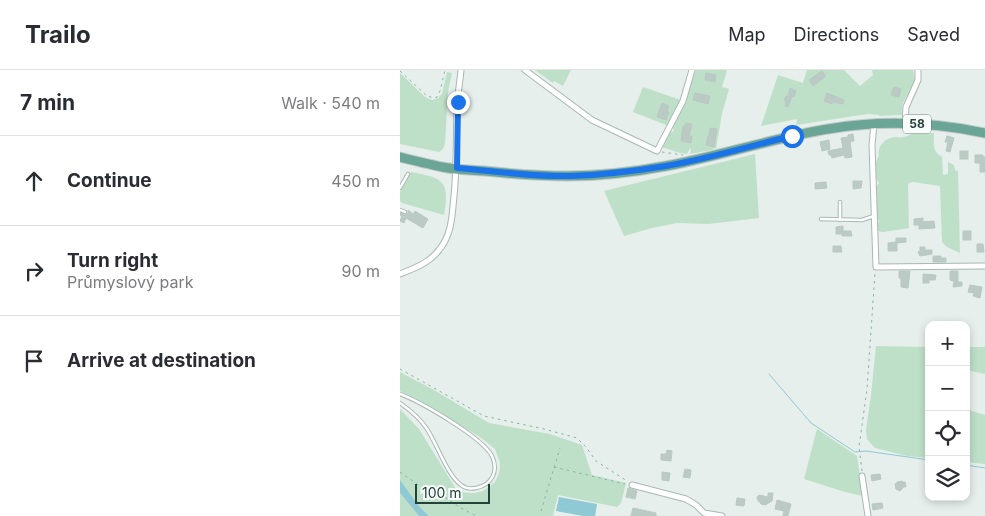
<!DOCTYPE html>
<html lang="en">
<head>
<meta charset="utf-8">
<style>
  :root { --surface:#fff; --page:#f2f2f3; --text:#2b2b33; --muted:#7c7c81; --line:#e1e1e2 }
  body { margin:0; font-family:Inter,sans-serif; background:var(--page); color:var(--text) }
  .controls { position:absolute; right:15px; bottom:15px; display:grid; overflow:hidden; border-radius:10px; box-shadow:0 2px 8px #0003 }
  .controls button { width:45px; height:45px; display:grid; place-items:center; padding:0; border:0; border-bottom:1px solid var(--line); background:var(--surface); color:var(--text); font:25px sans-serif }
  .scale { position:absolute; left:15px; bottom:12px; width:75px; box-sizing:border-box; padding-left:5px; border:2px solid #24423a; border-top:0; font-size:14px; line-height:18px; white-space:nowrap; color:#24423a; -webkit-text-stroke:4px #f7fbf9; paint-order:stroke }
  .stop { position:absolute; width:15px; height:15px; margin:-11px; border:4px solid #1a73e8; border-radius:50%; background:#fff }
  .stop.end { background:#1a73e8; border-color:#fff; box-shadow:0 1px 5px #0008 }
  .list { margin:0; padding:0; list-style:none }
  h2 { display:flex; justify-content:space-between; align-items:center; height:65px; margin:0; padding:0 20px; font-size:21px }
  h2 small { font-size:16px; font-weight:400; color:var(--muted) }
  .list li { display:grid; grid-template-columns:32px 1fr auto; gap:15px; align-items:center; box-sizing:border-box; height:90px; padding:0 20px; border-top:1px solid var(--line) }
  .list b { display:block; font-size:19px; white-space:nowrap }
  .list p { margin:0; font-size:16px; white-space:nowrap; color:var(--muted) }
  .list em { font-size:16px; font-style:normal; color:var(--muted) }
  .icon { flex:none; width:28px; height:28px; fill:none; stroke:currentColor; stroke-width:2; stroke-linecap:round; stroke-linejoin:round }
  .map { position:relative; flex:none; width:585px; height:446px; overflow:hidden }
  header { display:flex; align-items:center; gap:30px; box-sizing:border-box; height:70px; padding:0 25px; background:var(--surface); border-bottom:1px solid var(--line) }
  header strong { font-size:24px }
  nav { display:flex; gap:28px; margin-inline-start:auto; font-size:18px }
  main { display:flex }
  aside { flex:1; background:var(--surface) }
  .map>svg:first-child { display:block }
</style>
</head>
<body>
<header>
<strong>Trailo</strong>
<nav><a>Map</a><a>Directions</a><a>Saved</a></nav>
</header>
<main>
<aside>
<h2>7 min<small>Walk · 540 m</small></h2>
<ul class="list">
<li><svg class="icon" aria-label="ahead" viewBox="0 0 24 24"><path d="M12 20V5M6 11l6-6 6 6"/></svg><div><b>Continue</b></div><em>450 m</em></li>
<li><svg class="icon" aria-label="right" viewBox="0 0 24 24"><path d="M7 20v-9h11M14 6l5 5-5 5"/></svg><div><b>Turn right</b><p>Průmyslový park</p></div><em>90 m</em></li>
<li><svg class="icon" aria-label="arrive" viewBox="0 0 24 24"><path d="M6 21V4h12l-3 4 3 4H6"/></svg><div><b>Arrive at destination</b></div></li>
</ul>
</aside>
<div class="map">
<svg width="585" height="446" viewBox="0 0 585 446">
  <rect width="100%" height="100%" fill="#e6efeb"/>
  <g fill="#bfe0c8">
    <path d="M135,0H171L163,16L154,11L153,13Z"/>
    <path d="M296,0H327L322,17L329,19L322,44L316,79L314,78L312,80L290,84L291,79L290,78L287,84L280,83L262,77L269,61L273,62L274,59L271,57L284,33Z"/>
    <path d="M407,0H444L460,16L473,5L472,0H513L515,10L502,35V45L479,46V45L468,44L396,55L397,49L361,56L378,5L403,13Z"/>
    <path d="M47,2L52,3L48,22L45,74L42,80L39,82L0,74V3L25,27L32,30L38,28L42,24Z"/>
    <path d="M243,17L281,30L269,56L233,42Z"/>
    <path d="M514,63H534C534,74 532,81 542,87L543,105L548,104V92L554,95L555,100L558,101L560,183L547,177L542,172L540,116L513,112L509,113L508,114L509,158L483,162L478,161L477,155L479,152L477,146L475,118L479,113C474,107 474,93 479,86C477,76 485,68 495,67C498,67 500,68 503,67C507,67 510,64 514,63Z"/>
    <path d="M355,84L359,148L308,154L277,153L252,158L224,166L204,121Z"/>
    <path d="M11,102C43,108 50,110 44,145L2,133L0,131V122Z"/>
    <path d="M476,276L529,277V388L507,386L475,378L467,369L466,360L471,325Z"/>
    <path d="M566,277H585V304L571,301L566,302Z"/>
    <path d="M0,302L34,320L89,353L150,364L182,375L192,405L226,413L221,433L217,437L158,425L153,446H29L19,436L0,410V339L19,359L56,419L67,423H75L83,421L95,412L99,403L100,393L95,379L80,367L27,335L0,321Z"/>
    <path d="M566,337L572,341L585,345V394L566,392Z"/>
    <path d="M417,359L457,386L463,426L445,422L404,409Z"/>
    <path d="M0,423L19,446H0Z"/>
  </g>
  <g fill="#8ec9d4">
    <path d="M0,410L19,436L29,446H19L0,423Z"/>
    <path d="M159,427L197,434L195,446H183L156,441Z"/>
  </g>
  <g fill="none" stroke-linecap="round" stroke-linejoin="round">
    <g stroke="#8ec9d4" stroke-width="1">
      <path d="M369,304L411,353L455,382L466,381L529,390"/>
      <path d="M566,395L585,398"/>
    </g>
  </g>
  <g fill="#bbcac4" stroke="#b8c9c2">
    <path d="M422,1L426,6L413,16L409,10Z"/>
    <path d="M306,3L316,5L315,12L305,10Z"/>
    <path d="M494,17L501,19L499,27L491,25Z"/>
    <path d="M390,18L396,21L394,27L392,26L388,37L385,36L386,31L384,30L386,26H388Z"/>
    <path d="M295,23L310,26L308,34L293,30Z"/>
    <path d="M427,23L444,30L443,34L432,32V34L424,31Z"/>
    <path d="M262,33L269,36L267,41L269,42L266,50L257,47Z"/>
    <path d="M286,53L292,54L289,66H292L291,73L281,71L283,56H285Z"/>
    <path d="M310,58L317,59L314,77L306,75L308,66H309Z"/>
    <path d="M453,64L454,71L450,72L452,87L445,88L444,85L432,88L431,85H429L428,81L443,78L441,68L448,67V65Z"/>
    <path d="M547,66L554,68L550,82L546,81L548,72H545Z"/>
    <path d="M429,70L430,79L422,81L420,72Z"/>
    <rect x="560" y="81" width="8" height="8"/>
    <path d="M575,85H583V87H585V102H580V93H575Z"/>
    <path d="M453,111H462L461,118L453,119Z"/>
    <path d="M426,112L427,118L415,119V113Z"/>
    <path d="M8,140L13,144L15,141L28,149L23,158L6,148L4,153L0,151L2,146L0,145V143L6,145L8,143Z"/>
    <path d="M523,148V152L534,151L535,158L519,159V155H514V149Z"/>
    <path d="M443,156V161H451L452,166H442V164H436V157Z"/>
    <rect x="563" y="161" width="8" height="9"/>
    <path d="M496,168H506V172L497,173V181H488V173L496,172Z"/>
    <path d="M577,174H583L584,182H577Z"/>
    <path d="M433,176H441L442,182H433Z"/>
    <path d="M520,177H525V180H532V184L520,186L518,182L520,181Z"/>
    <path d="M533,186H541V188H546V192H533Z"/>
    <path d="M499,201H510L508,218L501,217V208H499Z"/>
    <path d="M550,201H558V212H562V216L553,217L554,211L550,210Z"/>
    <path d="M523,204L536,205L535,210H529V213H523Z"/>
    <path d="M570,215L582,217L580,228L573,226L574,223L568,222Z"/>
    <path d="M267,380L272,381L271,391L261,390V384H266Z"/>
    <path d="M285,399L291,400L290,408L283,407Z"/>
    <path d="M262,402L270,403L269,411L262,410Z"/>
    <path d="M480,404L481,409L472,411L471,405Z"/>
    <path d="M502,411V412H505L506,417H503V418L500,421L496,419L495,414L497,413V412Z"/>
    <path d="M228,418L237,421L235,429L226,427Z"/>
    <path d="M368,423H373L372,431L365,435L361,434L357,429V427L359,425L368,427Z"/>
    <path d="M337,428L345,429L344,436L336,435Z"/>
    <path d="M377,430L391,434L388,446H383L384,441L375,439Z"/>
    <path d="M482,433L483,438L473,440L472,434Z"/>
    <path d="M233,438L256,443V446H231Z"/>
  </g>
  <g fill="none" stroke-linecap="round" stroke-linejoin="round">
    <g stroke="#a8b8b2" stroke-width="4.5">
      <g id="lane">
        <path d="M0,118L8,104"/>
        <path d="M440,132V150"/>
        <path d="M0,140L5,142"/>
        <path d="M421,149L462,150L474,146"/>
        <path d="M0,324C21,332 82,367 92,386C99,401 92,415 76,418C71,419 65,418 61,415C47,405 37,374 27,359C20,348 10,340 0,333"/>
      </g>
    </g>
    <g stroke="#a8b8b2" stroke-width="7">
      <g id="street">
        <path d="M125,0L192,50L257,81L283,31L292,0"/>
        <path d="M505,53L506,37L518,10V0"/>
        <path d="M474,54L472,75L476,197L585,196"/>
        <path d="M0,204C15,198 29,193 39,180C52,165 52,145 54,126C57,95 56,65 57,34C58,23 60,11 61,0"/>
        <path d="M462,406L468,446"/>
        <path d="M232,415L286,429L296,435L304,443L322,446"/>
      </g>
    </g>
    <g stroke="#c2cac8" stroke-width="11">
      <path id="primary" d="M0,87C16,91 32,95 48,98C60,100 73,100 85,101C113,104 141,106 168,106C201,106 234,102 266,96C320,86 373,68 428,59C480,50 533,52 585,63"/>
    </g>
    <g stroke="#86b3a5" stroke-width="1" stroke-dasharray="2.5 4" stroke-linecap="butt">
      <path d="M0,1L27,26L34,28L37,27L40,21L45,0"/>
      <path d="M262,82L283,85"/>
      <path d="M0,299L84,346L144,359L177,368L186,377L196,391L227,411"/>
      <path d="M154,397L225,414"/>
      <path d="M462,401L459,377L467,319L475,203"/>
      <path d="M0,402L24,419L40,424L61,438L76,446"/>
      <path d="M141,441L160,378"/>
    </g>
    <use href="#lane" stroke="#fff" stroke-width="2.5"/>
    <use href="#street" stroke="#fff" stroke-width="5"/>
    <use href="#primary" stroke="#6aa596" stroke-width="9"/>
  </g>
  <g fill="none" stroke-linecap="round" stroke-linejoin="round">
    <path stroke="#1a73e8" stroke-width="6" d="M58,32L57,98C95,101 133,107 171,106C203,105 234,101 266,96C308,89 350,76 392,66"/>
  </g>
  <g text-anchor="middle" stroke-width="5" stroke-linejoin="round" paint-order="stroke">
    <rect fill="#f7fbf9" stroke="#637a73" stroke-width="1" x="503" y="44.5" width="28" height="19" rx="4"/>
    <g font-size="12" font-weight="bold" fill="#24423a">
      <text x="517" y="58">58</text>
    </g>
  </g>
</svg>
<div class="controls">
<button>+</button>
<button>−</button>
<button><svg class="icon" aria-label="locate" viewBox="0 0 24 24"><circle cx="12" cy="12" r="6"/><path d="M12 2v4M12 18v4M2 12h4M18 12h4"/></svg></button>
<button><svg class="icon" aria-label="layers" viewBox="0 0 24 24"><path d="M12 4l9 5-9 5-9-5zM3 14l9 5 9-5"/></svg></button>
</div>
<div class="scale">100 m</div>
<div class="stop" style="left:392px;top:66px"></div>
<div class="stop end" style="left:58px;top:32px"></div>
</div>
</main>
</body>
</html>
